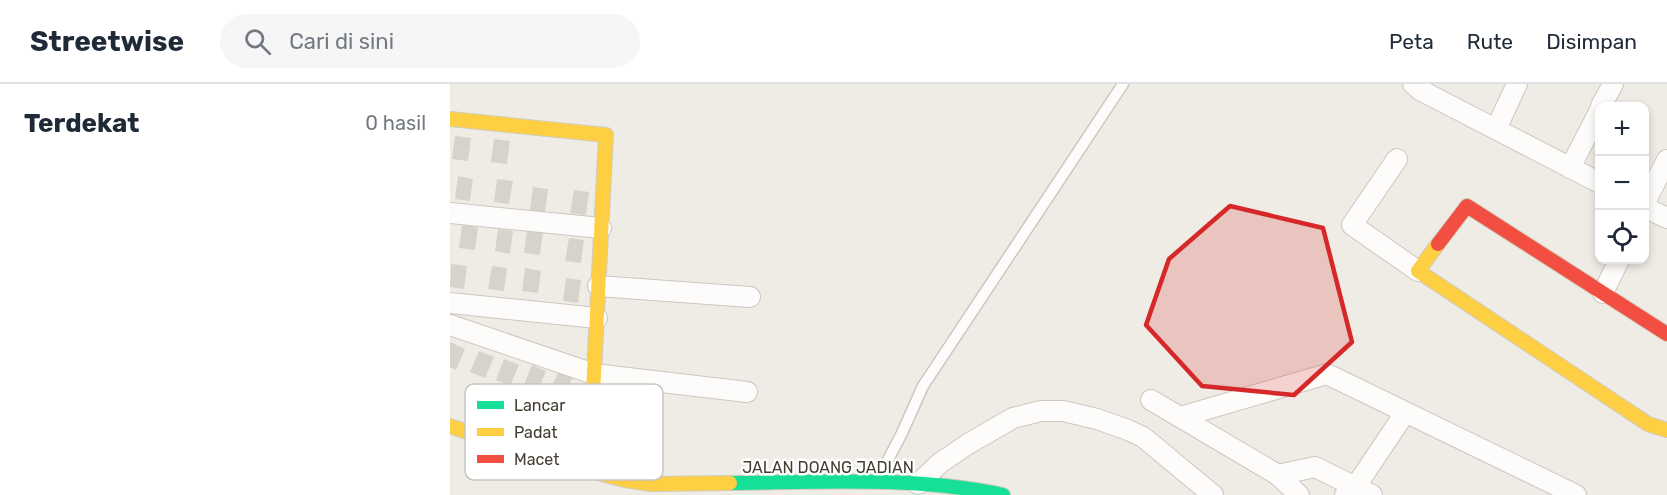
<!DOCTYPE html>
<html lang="id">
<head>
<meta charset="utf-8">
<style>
  :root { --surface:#fff; --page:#f6f6f7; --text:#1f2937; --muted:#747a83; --line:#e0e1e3 }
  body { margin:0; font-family:Rubik,sans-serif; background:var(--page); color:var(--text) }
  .controls { position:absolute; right:18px; top:18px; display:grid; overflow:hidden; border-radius:12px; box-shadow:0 3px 9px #0003 }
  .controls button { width:54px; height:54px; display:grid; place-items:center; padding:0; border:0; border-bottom:2px solid var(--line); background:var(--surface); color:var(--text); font:30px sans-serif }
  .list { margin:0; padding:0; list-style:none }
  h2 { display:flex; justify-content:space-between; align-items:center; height:78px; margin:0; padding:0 24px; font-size:26px }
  h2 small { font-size:20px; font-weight:400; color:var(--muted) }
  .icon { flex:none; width:33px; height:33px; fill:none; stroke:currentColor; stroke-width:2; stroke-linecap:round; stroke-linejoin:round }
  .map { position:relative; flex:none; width:1217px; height:411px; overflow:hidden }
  header { display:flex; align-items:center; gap:36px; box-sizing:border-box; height:84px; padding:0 30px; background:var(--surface); border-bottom:2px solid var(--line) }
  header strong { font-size:28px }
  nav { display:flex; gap:33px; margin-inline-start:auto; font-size:21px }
  .search { width:420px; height:54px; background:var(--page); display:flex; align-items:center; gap:15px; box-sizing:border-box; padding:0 21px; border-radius:33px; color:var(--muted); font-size:22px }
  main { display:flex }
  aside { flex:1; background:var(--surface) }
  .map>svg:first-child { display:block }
</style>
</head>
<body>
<header>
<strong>Streetwise</strong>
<div class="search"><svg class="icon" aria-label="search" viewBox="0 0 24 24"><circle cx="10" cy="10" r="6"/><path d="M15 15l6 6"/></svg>Cari di sini</div>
<nav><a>Peta</a><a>Rute</a><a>Disimpan</a></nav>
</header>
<main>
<aside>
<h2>Terdekat<small>0 hasil</small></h2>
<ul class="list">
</ul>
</aside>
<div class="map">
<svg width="1217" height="411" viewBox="0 0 1217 411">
  <rect width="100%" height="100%" fill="#efece5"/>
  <g fill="#d7d3cc">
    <path d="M5,52L21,54L18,77L2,75Z"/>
    <path d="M44,55L60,57L57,80L41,78Z"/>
    <path d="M8,92L23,95L20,117L5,115Z"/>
    <path d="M47,95L63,97L59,120L44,118Z"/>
    <path d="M83,103L98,105L95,128L80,126Z"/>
    <path d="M124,106L139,108L136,131L120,129Z"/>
    <path d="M12,141L28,143L25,166L9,164Z"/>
    <path d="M48,145L63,147L60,170L45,167Z"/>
    <path d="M77,146L93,148L90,171L74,169Z"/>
    <path d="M119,154L134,156L131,179L115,177Z"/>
    <path d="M1,180L17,182L14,205L0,203Z"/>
    <path d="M42,182L57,184L54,207L38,205Z"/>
    <path d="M75,184L91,187L88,209L72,207Z"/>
    <path d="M116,194L131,196L128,219L113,217Z"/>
    <path d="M0,258L15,265L6,286L0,283Z"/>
    <path d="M29,267L44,273L35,294L20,288Z"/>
    <path d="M54,275L69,281L60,302L46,296Z"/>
    <path d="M82,281L96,287L87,309L73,303Z"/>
    <path d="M108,288L122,294L114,315L99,310Z"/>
  </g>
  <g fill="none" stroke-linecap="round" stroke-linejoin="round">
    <g stroke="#cbc8c1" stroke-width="13">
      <path id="lane" d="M428,395L452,349L473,302L673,0"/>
    </g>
    <g stroke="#cbc8c1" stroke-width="22">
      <g id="street">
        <path d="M963,0L970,6L1150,99"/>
        <path d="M1151,22L1163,0"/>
        <path d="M1046,45L1067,0"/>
        <path d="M947,75L902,141L968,187"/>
        <path d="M1120,84L1150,26"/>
        <path d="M1194,120L1217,76"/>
        <path d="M1194,123L1217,134"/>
        <path d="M0,129L151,144"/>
        <path d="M148,202L300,213"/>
        <path d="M1153,209L1169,176"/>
        <path d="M0,219L147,234"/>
        <path d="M0,241L144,290L297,308"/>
        <path d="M701,316L828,391L849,411"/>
        <path d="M730,333L877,290L1126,411"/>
        <path d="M828,391L865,383L922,411"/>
        <path d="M468,400L490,379L518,360L563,334L591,327H613L647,335L678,346L693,353L763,411"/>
        <path d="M895,411L906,402L955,329"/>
      </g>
    </g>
    <g stroke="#d0ccbc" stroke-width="16">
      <path id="fast" d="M280,399C371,398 464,392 553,411"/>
    </g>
    <g stroke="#d0ccbc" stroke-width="16">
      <g id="slow">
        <path d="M0,35L156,51L139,388"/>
        <path d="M988,160L968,187L1198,340L1217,346"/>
        <path d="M0,342L99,376L175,396L201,400L280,399"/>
      </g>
    </g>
    <g stroke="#d0ccbc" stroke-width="16">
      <path id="jam" d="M988,160L1017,122L1217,250"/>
    </g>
    <use href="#lane" stroke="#fdfcfb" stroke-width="10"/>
    <use href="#street" stroke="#fdfcfb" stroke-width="20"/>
    <use href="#fast" stroke="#16e098" stroke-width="14"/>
    <use href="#slow" stroke="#ffcf43" stroke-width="14"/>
    <use href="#jam" stroke="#f24e42" stroke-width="14"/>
  </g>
  <path fill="#d62828" fill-opacity="0.2" stroke="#d62828" stroke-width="4.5" stroke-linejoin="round" d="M780,122L873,144L902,258L844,311L752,302L696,241L719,175Z"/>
  <g text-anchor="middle" stroke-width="5" stroke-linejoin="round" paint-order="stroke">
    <g font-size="16" fill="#443e31" stroke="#fff">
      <text x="378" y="389">JALAN DOANG JADIAN</text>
    </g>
  </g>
  <rect x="15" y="300" width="198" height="96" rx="9" fill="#fff" stroke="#c7c5c1" stroke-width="1.5"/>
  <rect x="27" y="317" width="27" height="8" fill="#16e098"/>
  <rect x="27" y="344" width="27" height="8" fill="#ffcf43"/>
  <rect x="27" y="371" width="27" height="8" fill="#f24e42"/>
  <g font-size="16" fill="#443e31">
    <text x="64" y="327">Lancar</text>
    <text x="64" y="354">Padat</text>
    <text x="64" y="381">Macet</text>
  </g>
</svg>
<div class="controls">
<button>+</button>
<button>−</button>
<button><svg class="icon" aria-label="locate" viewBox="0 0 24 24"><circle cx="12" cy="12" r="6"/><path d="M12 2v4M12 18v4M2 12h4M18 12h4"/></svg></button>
</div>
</div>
</main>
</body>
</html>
